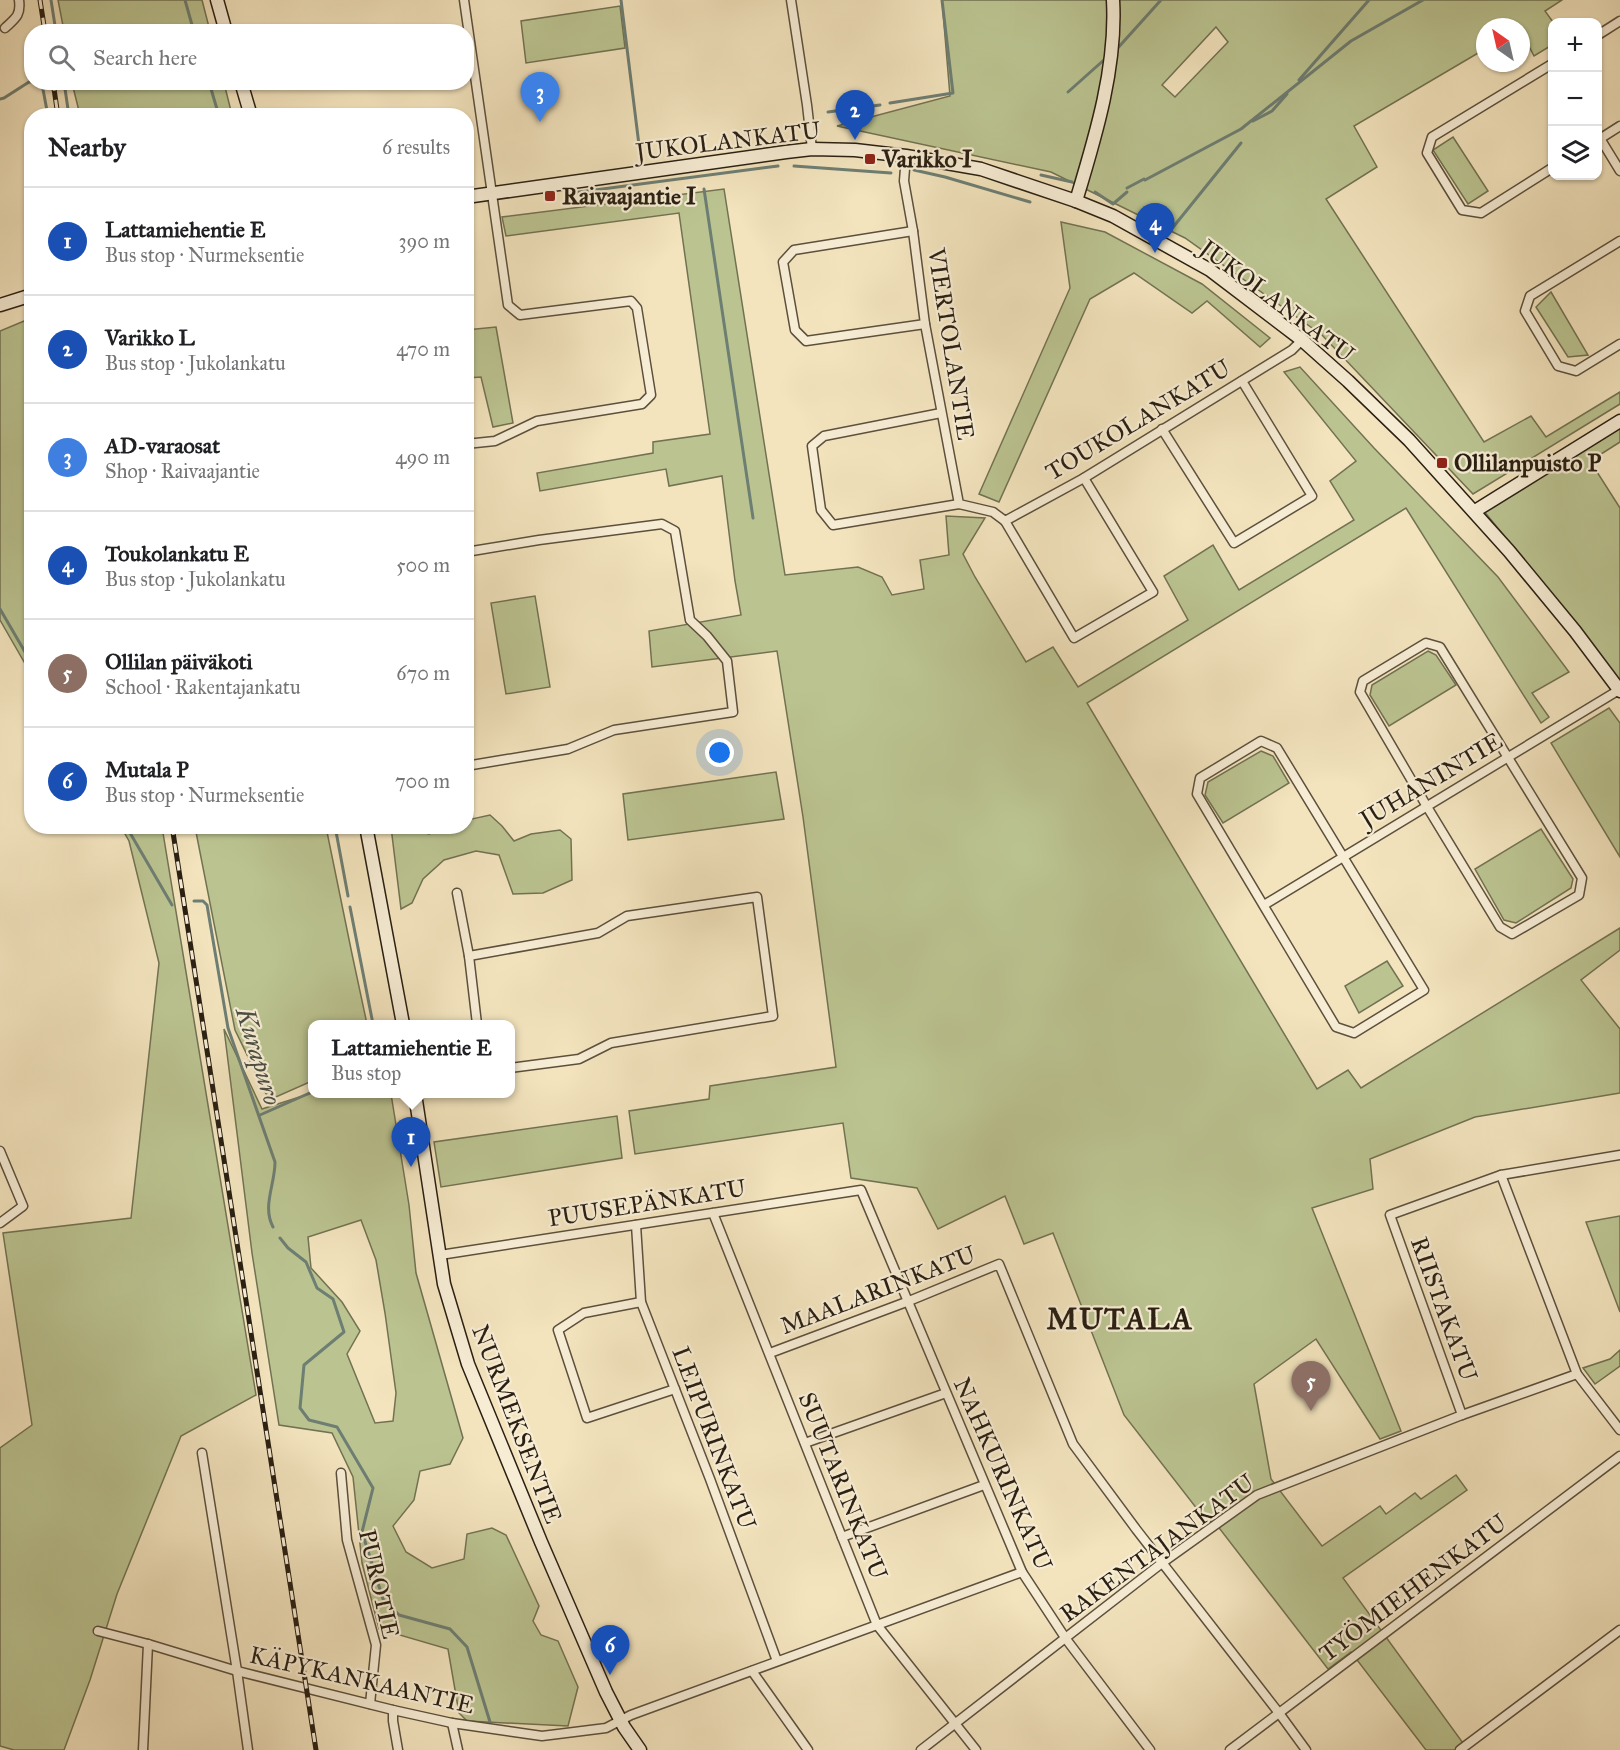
<!DOCTYPE html>
<html lang="en">
<head>
<meta charset="utf-8">
<style>
  :root { --surface:#fff; --page:#f6f6f6; --text:#202124; --muted:#757577; --line:#e0e0e0; --accent:#0f766e }
  body { margin:0; font-family:"IM FELL Great Primer",serif; background:var(--page); color:var(--text) }
  .controls { position:absolute; right:18px; top:18px; display:grid; overflow:hidden; border-radius:12px; box-shadow:0 2px 4px #0004 }
  .controls button { width:54px; height:54px; display:grid; place-items:center; padding:0; border:0; border-bottom:2px solid var(--line); background:var(--surface); color:var(--text); font:30px sans-serif }
  .compass { position:absolute; left:1476px; top:18px; width:54px; height:54px; border-radius:50%; background:var(--surface); box-shadow:0 2px 4px #0004; rotate:326deg }
  .you { position:absolute; left:720px; top:753px; width:21px; height:21px; margin:-15px; border:4px solid #fff; border-radius:50%; background:#1a73e8; box-shadow:0 0 0 9px #1a73e833 }
  .badge { display:grid; place-items:center; width:39px; height:39px; border-radius:50%; background:var(--accent); color:#fff; font-size:20px; font-weight:700 }
  .pin { position:absolute; translate:-50% -50px; filter:drop-shadow(0 2px 3px #0008) }
  .pin::after { content:''; position:absolute; top:32px; width:21px; height:18px; background:inherit; clip-path:polygon(0 0,100% 0,50% 100%) }
  .popup { position:absolute; left:308px; top:1020px; width:207px; height:78px; box-sizing:border-box; display:grid; place-content:center; border-radius:12px; background:var(--surface); filter:drop-shadow(0 2px 4px #0005); font-size:20px; white-space:nowrap; color:var(--muted) }
  .popup b { font-size:22px; color:var(--text) }
  .popup::after { content:''; position:absolute; left:50%; top:100%; margin-left:-12px; border:12px solid transparent; border-top-color:var(--surface) }
  .list { margin:0; padding:0; list-style:none }
  h2 { display:flex; justify-content:space-between; align-items:center; height:78px; margin:0; padding:0 24px; font-size:26px }
  h2 small { font-size:20px; font-weight:400; color:var(--muted) }
  .list li { display:grid; grid-template-columns:39px 1fr auto; gap:18px; align-items:center; box-sizing:border-box; height:108px; padding:0 24px; border-top:2px solid var(--line) }
  .list b { display:block; font-size:22px; white-space:nowrap }
  .list p { margin:0; font-size:20px; white-space:nowrap; color:var(--muted) }
  .list em { font-size:20px; font-style:normal; color:var(--muted) }
  .icon { flex:none; width:33px; height:33px; fill:none; stroke:currentColor; stroke-width:2; stroke-linecap:round; stroke-linejoin:round }
  .map { position:relative; flex:none; width:1620px; height:1750px; overflow:hidden }
  .search { position:absolute; background:var(--surface); box-shadow:0 2px 4px #0004; left:24px; top:24px; width:450px; height:66px; display:flex; align-items:center; gap:15px; box-sizing:border-box; padding:0 21px; border-radius:24px; color:var(--muted); font-size:22px }
  .panel { position:absolute; background:var(--surface); box-shadow:0 2px 4px #0004; left:24px; top:108px; width:450px; height:726px; border-radius:24px }
  .map>svg:first-child { display:block }
</style>
</head>
<body>
<div class="map">
<svg width="1620" height="1750" viewBox="0 0 1620 1750">
  <rect width="100%" height="100%" fill="#f3e4be"/>
  <filter id="stains"><feTurbulence type="fractalNoise" baseFrequency=".00333" numOctaves="4"/><feColorMatrix values="0 0 0 0 .2 0 0 0 0 .09 0 0 0 0 .02 0 0 0 .5 -.17"/></filter>
  <radialGradient id="worn" r=".72"><stop offset=".6" stop-color="#630" stop-opacity="0"/><stop offset="1" stop-color="#630" stop-opacity=".3"/></radialGradient>
  <g fill="#bbc491" stroke="#727252" stroke-width="1.5" fill-rule="evenodd">
    <path d="M58,0H202L210,31H64Z"/>
    <path d="M942,0H1562L1545,11L1553,22L1552,45L1534,56L1521,31V27H1485V49L1354,126L1377,167L1326,199L1484,442L1531,416L1546,437L1620,392V404L1473,494L1322,335L1185,238L1051,172L837,126L950,96ZM1216,27L1228,42L1175,97L1162,85Z"/>
    <path d="M620,6L625,48L526,63L521,21Z"/>
    <path d="M72,83H224L232,115H80Z"/>
    <path d="M1453,137L1488,191L1468,204L1433,150Z"/>
    <path d="M724,189L785,575L858,567L882,577L892,595L924,589L920,560L949,555L946,516L985,518L963,554L975,577L1026,662L1053,647L1078,687L1188,620L1164,576L1213,545L1239,590L1354,520L1330,481L1356,461L1284,372L1300,367L1374,448L1498,577L1569,672L1532,693L1549,717L1541,723L1406,508L1087,703L1317,1089L1348,1070L1361,1088L1620,928V950L1581,980L1620,1029V1093L1475,1117L1370,1159L1373,1189L1312,1208L1401,1431L1380,1439L1316,1339L1254,1384L1271,1479L1322,1546L1380,1506L1386,1514L1415,1493L1421,1499L1456,1475L1467,1490L1343,1578L1468,1750H1426L1351,1652L1328,1669L1213,1520L1208,1523L1124,1415L1053,1233L1024,1244L1005,1196L938,1229L917,1188L851,1178L843,1123L635,1154L629,1111L709,1099L710,1086L836,1067L803,817L777,651L652,667L649,631L741,615L735,581L722,476L669,486L666,469L540,491L537,473L653,453V442L710,434L679,213L506,236L502,217Z"/>
    <path d="M1061,222L1105,232L1202,284L1270,338L1260,347L1207,301L1192,313L1134,273L1090,299L999,502L979,494L1070,288Z"/>
    <path d="M1551,292L1588,355L1568,357L1536,307Z"/>
    <path d="M29,319L32,323L31,674L0,620V331Z"/>
    <path d="M496,327L513,423L493,427L481,377L467,378L466,330Z"/>
    <path d="M1620,424V442L1590,461L1620,508V684L1546,587L1483,510Z"/>
    <path d="M535,596L550,687L506,694L491,603Z"/>
    <path d="M1428,651L1436,655L1456,685L1389,726L1370,695L1372,685Z"/>
    <path d="M1609,708L1620,723V857L1551,743Z"/>
    <path d="M1261,751L1273,756L1289,783L1223,823L1205,795L1208,782Z"/>
    <path d="M776,772L784,819L628,840L623,794Z"/>
    <path d="M490,815L502,826L514,841L531,834L560,830L571,839L572,880L543,893L513,894L499,855L476,851L444,860L423,879L412,903L401,909L391,827H404L429,834L449,827L466,826L467,820Z"/>
    <path d="M121,827H162L256,1395L181,1436L117,1594L90,1680L64,1750H14L0,1746V1448L32,1425L3,1233L131,1218L159,963L129,841Z"/>
    <path d="M195,827H326L352,954L367,1024H312V1081L269,1100L235,1030Z"/>
    <path d="M1541,829L1573,879L1571,888L1516,923L1504,920L1475,869Z"/>
    <path d="M1387,961L1403,986L1359,1013L1345,986Z"/>
    <path d="M224,1029L262,1109L312,1093L391,1094L409,1205L416,1273L463,1438L450,1464L420,1471L414,1500L393,1526L406,1552L432,1568L464,1559L467,1534L492,1528L506,1535L539,1606L533,1621L541,1635L558,1641L578,1687L568,1726L467,1721L459,1713L448,1649L379,1629L362,1563L353,1477L332,1433L279,1425L252,1253ZM361,1220L376,1260L385,1313L396,1393L393,1421L375,1423L347,1354L360,1331L342,1302L311,1268L308,1237Z"/>
    <path d="M617,1116L622,1158L441,1187L434,1142Z"/>
    <path d="M1620,1216V1312L1586,1222Z"/>
    <path d="M1620,1350V1366L1595,1384L1583,1368L1610,1359Z"/>
  </g>
  <g fill="none" stroke-linecap="round" stroke-linejoin="round">
    <g stroke="#6d7e73" stroke-width="3">
      <path d="M51,0L56,32"/>
      <path d="M185,0L194,32"/>
      <path d="M621,0L640,153"/>
      <path d="M1116,50L1161,0"/>
      <path d="M1299,80L1369,0"/>
      <path d="M33,82L42,84L48,116"/>
      <path d="M64,82L69,116"/>
      <path d="M209,82L219,116"/>
      <path d="M1068,92L1105,59"/>
      <path d="M0,99L4,98L29,82H32"/>
      <path d="M890,103L953,93L942,0"/>
      <path d="M828,112L880,105"/>
      <path d="M1253,121L1272,111L1287,94"/>
      <path d="M794,166L891,173"/>
      <path d="M914,170L945,177L1030,202"/>
      <path d="M1041,175L1072,182"/>
      <path d="M1145,180L1241,129L1351,41L1423,0"/>
      <path d="M1127,188L1144,179"/>
      <path d="M704,189L753,518"/>
      <path d="M1095,192L1113,204L1127,192"/>
      <path d="M572,193L778,166"/>
      <path d="M1170,231L1241,143"/>
      <path d="M0,609L32,664"/>
      <path d="M126,826L172,905"/>
      <path d="M335,826L348,896"/>
      <path d="M194,901H203L207,905L228,1028L275,1162C275,1185 262,1206 273,1227"/>
      <path d="M350,907L373,1024"/>
      <path d="M260,1115L312,1092"/>
      <path d="M280,1238L288,1248L306,1262L317,1288L333,1299L344,1332L304,1365L300,1408L309,1420L337,1427L373,1488L362,1532L383,1599L399,1615L450,1629L467,1647L490,1722"/>
    </g>
    <g stroke="#5c503d" stroke-width="11">
      <g id="street">
        <path d="M464,0L508,305L520,315L631,301L637,308L651,395L642,404L537,421L495,441L466,444"/>
        <path d="M791,0L807,105L812,149"/>
        <path d="M5,28C16,18 21,15 19,0"/>
        <path d="M1598,35L1620,21"/>
        <path d="M1552,64L1432,137L1427,153L1462,210L1481,213L1552,168"/>
        <path d="M1598,135L1620,171"/>
        <path d="M1598,140L1620,126"/>
        <path d="M906,156L904,181L913,231L925,324L959,504L993,512L1005,521L1084,478L1292,350L1302,340"/>
        <path d="M913,231L794,250L783,262L795,330L806,341L925,324"/>
        <path d="M1620,241L1530,296L1525,311L1558,366L1576,371L1620,344"/>
        <path d="M941,413L824,436L812,446L821,510L833,525L959,504"/>
        <path d="M1162,429L1234,543L1312,496L1242,381"/>
        <path d="M1005,521L1074,638L1153,592L1084,478"/>
        <path d="M466,552L539,540L662,524L675,531L690,620L707,636L727,661L733,712L614,730L568,749L466,766"/>
        <path d="M1426,643L1440,647L1582,878L1579,895L1512,934L1500,927L1426,805L1360,692L1363,681Z"/>
        <path d="M1261,741L1277,748L1424,990L1354,1033L1336,1027L1197,794L1200,778Z"/>
        <path d="M457,893L469,956L477,1024"/>
        <path d="M1264,905L1619,690"/>
        <path d="M469,956L598,933L627,916L757,897L773,1016L611,1043L579,1059L510,1068"/>
        <path d="M0,1151L23,1206L0,1223"/>
        <path d="M1501,1175L1577,1374L1620,1430"/>
        <path d="M713,1213L877,1625L976,1750"/>
        <path d="M636,1225L641,1302L710,1479L777,1661"/>
        <path d="M440,1255L861,1190L1022,1572L1066,1639L1150,1750"/>
        <path d="M641,1302L584,1313L558,1330L587,1418L675,1389"/>
        <path d="M770,1353L909,1301L999,1264L1073,1444L1136,1529L1279,1713L1306,1750"/>
        <path d="M1462,1415L1390,1215L1501,1175L1620,1155"/>
        <path d="M805,1443L946,1393"/>
        <path d="M202,1453L237,1671L248,1750"/>
        <path d="M341,1473L347,1540L376,1645L370,1704"/>
        <path d="M842,1537L984,1485"/>
        <path d="M98,1631L148,1644L237,1671L393,1710L452,1723L542,1736L606,1728L631,1715L1022,1572"/>
        <path d="M752,1671L808,1750"/>
        <path d="M393,1710V1721L398,1750"/>
        <path d="M452,1723L458,1750"/>
        <path d="M143,1750L148,1644"/>
        <path d="M921,1750L1162,1563L1257,1495L1462,1415L1577,1374"/>
        <path d="M1230,1750L1620,1456"/>
        <path d="M1460,1750L1620,1630"/>
      </g>
    </g>
    <g stroke="#291f12" stroke-width="15">
      <g id="secondary">
        <path d="M217,0L226,32"/>
        <path d="M241,82L251,116"/>
        <path d="M466,197L786,152L812,149L855,150L906,156L981,169L1076,201L1113,216L1210,270L1302,340L1348,381L1409,440L1509,551L1575,631L1620,691"/>
        <path d="M1076,201C1095,138 1117,67 1113,0"/>
        <path d="M0,305L32,295"/>
        <path d="M1475,511L1620,421"/>
        <path d="M366,826L403,1024"/>
        <path d="M415,1094L444,1284L468,1364L541,1542L606,1692L624,1727L640,1750"/>
      </g>
    </g>
    <use href="#street" stroke="#f7edd5" stroke-width="8"/>
    <use href="#secondary" stroke="#f7edd5" stroke-width="12"/>
    <g stroke="#291f12" stroke-width="5">
      <g id="rail">
        <path d="M40,0L45,32"/>
        <path d="M53,82L58,116"/>
        <path d="M172,826L316,1750"/>
      </g>
    </g>
    <use href="#rail" stroke="#f7edd5" stroke-width="3" stroke-dasharray="9" stroke-linecap="butt"/>
  </g>
  <g fill="#8f2418" stroke="#f7edd5" stroke-width="2">
    <rect x="864" y="153" width="12" height="12" rx="3"/>
    <rect x="544" y="190" width="12" height="12" rx="3"/>
    <rect x="1436" y="457" width="12" height="12" rx="3"/>
  </g>
  <g text-anchor="middle" stroke-width="4.5" stroke-linejoin="round" paint-order="stroke">
    <g font-size="24" fill="#291f12" stroke="#f7edd5">
      <text transform="translate(728 141) rotate(-7)" y="8">JUKOLANKATU</text>
      <text transform="translate(1277 301) rotate(37)" y="8">JUKOLANKATU</text>
      <text transform="translate(951 344) rotate(81)" y="8">VIERTOLANTIE</text>
      <text transform="translate(1138 420) rotate(-31)" y="8">TOUKOLANKATU</text>
      <text transform="translate(1431 780) rotate(-31)" y="8">JUHANINTIE</text>
      <text transform="translate(647 1203) rotate(-9)" y="8">PUUSEPÄNKATU</text>
      <text transform="translate(878 1290) rotate(-21)" y="8">MAALARINKATU</text>
      <text transform="translate(1444 1309) rotate(70)" y="8">RIISTAKATU</text>
      <text transform="translate(517 1424) rotate(69)" y="8">NURMEKSENTIE</text>
      <text transform="translate(714 1438) rotate(69)" y="8">LEIPURINKATU</text>
      <text transform="translate(1003 1474) rotate(66)" y="8">NAHKURINKATU</text>
      <text transform="translate(843 1486) rotate(68)" y="8">SUUTARINKATU</text>
      <text transform="translate(1157 1548) rotate(-36)" y="8">RAKENTAJANKATU</text>
      <text transform="translate(379 1584) rotate(77)" y="8">PUROTIE</text>
      <text transform="translate(1413 1588) rotate(-37)" y="8">TYÖMIEHENKATU</text>
      <text transform="translate(362 1680) rotate(13)" y="8">KÄPYKANKAANTIE</text>
    </g>
    <g font-size="24" font-weight="bold" fill="#291f12" stroke="#f7edd5" text-anchor="start">
      <text x="882" y="167">Varikko I</text>
      <text x="562" y="204">Raivaajantie I</text>
      <text x="1454" y="471">Ollilanpuisto P</text>
    </g>
    <g font-size="26" font-style="italic" fill="#4b4f43" stroke="#f7edd5">
      <text transform="translate(259 1056) rotate(73)" y="9">Kurapuro</text>
    </g>
    <g font-size="30" font-weight="bold" letter-spacing="1.5" fill="#291f12" stroke="#f7edd5">
      <text x="1120" y="1329">MUTALA</text>
    </g>
  </g>
  <rect width="100%" height="100%" filter="url(#stains)"/>
  <rect width="100%" height="100%" fill="url(#worn)"/>
</svg>
<div class="controls">
<button>+</button>
<button>−</button>
<button><svg class="icon" aria-label="layers" viewBox="0 0 24 24"><path d="M12 4l9 5-9 5-9-5zM3 14l9 5 9-5"/></svg></button>
</div>
<svg class="compass" viewBox="-18 -18 36 36"><path d="M0-13l5 13h-10z" fill="#e53935"/><path d="M0 13l5-13h-10z" fill="#757577"/></svg>
<div class="you"></div>
<div class="pin badge" style="left:411px;top:1167px;background:#1a4fb4">1</div>
<div class="popup"><b>Lattamiehentie E</b>Bus stop</div>
<div class="pin badge" style="left:855px;top:140px;background:#1a4fb4">2</div>
<div class="pin badge" style="left:540px;top:122px;background:#3f7fe0">3</div>
<div class="pin badge" style="left:1155px;top:253px;background:#1a4fb4">4</div>
<div class="pin badge" style="left:1311px;top:1411px;background:#8d6e63">5</div>
<div class="pin badge" style="left:610px;top:1675px;background:#1a4fb4">6</div>
<div class="search"><svg class="icon" aria-label="search" viewBox="0 0 24 24"><circle cx="10" cy="10" r="6"/><path d="M15 15l6 6"/></svg>Search here</div>
<section class="panel">
<h2>Nearby<small>6 results</small></h2>
<ul class="list">
<li><span class="badge" style="background:#1a4fb4">1</span><div><b>Lattamiehentie E</b><p>Bus stop · Nurmeksentie</p></div><em>390 m</em></li>
<li><span class="badge" style="background:#1a4fb4">2</span><div><b>Varikko L</b><p>Bus stop · Jukolankatu</p></div><em>470 m</em></li>
<li><span class="badge" style="background:#3f7fe0">3</span><div><b>AD-varaosat</b><p>Shop · Raivaajantie</p></div><em>490 m</em></li>
<li><span class="badge" style="background:#1a4fb4">4</span><div><b>Toukolankatu E</b><p>Bus stop · Jukolankatu</p></div><em>500 m</em></li>
<li><span class="badge" style="background:#8d6e63">5</span><div><b>Ollilan päiväkoti</b><p>School · Rakentajankatu</p></div><em>670 m</em></li>
<li><span class="badge" style="background:#1a4fb4">6</span><div><b>Mutala P</b><p>Bus stop · Nurmeksentie</p></div><em>700 m</em></li>
</ul>
</section>
</div>
</body>
</html>
